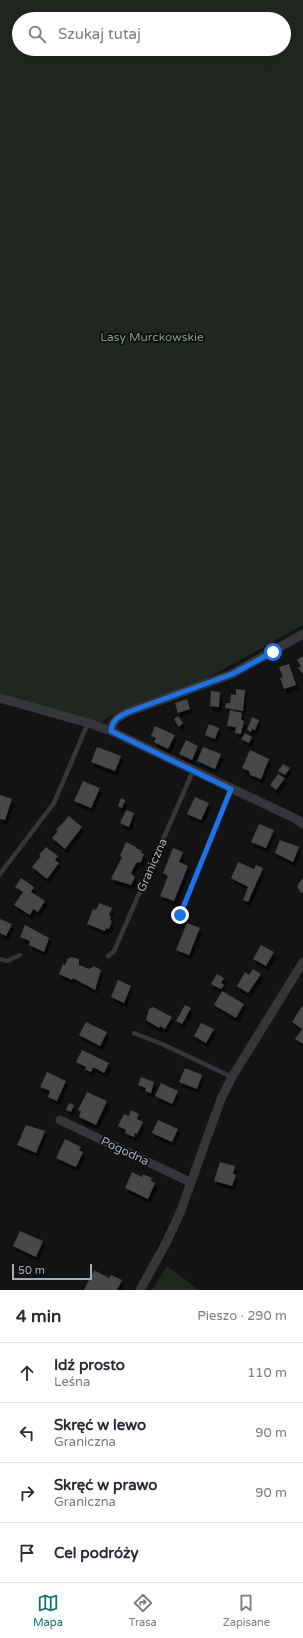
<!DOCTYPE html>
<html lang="pl">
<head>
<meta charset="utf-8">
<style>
  :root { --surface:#fff; --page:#f7f7f7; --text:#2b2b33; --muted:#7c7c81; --line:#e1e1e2; --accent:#0f766e }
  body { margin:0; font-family:"Varela Round",sans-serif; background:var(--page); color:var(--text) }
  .scale { position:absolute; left:12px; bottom:10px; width:80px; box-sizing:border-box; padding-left:4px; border:2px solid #a6acb3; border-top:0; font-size:11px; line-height:14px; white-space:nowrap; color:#a6acb3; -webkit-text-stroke:3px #0e0e0f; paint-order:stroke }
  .stop { position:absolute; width:12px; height:12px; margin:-9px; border:3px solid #1a73e8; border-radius:50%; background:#fff }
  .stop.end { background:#1a73e8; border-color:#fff; box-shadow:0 1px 4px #0008 }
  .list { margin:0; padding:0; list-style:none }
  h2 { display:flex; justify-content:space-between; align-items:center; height:52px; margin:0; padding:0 16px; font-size:17px }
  h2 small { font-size:13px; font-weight:400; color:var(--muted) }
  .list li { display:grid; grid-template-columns:26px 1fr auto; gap:12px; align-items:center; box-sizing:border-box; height:60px; padding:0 16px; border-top:1px solid var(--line) }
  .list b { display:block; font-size:15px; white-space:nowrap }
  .list p { margin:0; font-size:13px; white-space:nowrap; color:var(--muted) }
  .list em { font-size:13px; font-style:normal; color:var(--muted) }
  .icon { flex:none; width:22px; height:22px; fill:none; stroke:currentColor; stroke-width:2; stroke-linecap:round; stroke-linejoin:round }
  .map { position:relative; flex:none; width:303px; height:1290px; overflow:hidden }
  .search { position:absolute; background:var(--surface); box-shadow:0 4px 16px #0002; left:12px; right:12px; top:12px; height:44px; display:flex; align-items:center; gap:10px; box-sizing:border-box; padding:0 14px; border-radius:22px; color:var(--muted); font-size:15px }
  .sheet { height:292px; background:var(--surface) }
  nav { display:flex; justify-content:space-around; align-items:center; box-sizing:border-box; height:56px; border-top:1px solid var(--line); background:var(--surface); font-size:11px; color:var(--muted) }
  nav a { display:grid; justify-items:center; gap:2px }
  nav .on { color:var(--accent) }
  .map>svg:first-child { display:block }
</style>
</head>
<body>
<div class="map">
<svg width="303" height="1290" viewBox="0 0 303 1290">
  <defs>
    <filter id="shadow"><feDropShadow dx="2.5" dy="4.5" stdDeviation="0" flood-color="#0009"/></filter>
  </defs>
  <rect width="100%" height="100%" fill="#131314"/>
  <g fill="#202620" fill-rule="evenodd">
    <path d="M0,0H303V625L192,687L125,709L106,719L101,724L0,695ZM19,19H284V49H19Z"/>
    <path d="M167,1266L199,1290H152Z"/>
  </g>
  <g fill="#454649" filter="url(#shadow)">
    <path d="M303,656V674L298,668L301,666L297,660Z"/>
    <path d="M289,664L296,685L284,689L280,678L283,677L279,667Z"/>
    <path d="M236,689L245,690L243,711L225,708L226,703H230L231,694L236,695Z"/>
    <path d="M211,691L220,692L219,707L210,706Z"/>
    <path d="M187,699L190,709L178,713L175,703Z"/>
    <path d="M230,710L242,713L241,720L244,721L241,734L235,733L236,727L227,726Z"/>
    <path d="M178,716L183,723L179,727L174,719Z"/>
    <path d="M252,717L259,720L255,730L252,729L251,732L247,730Z"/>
    <path d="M209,724L219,728L215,739L205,735Z"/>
    <path d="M155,726L175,735L168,749L154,742L156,738L151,736Z"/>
    <path d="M245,733L252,737L249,743L241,739Z"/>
    <path d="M186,740L198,746L192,760L179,754Z"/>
    <path d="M97,747L121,756L115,771L91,762Z"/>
    <path d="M203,747L221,754L215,769L197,761Z"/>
    <path d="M250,750L269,759L261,779L250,775L249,771L242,768Z"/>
    <path d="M283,764L290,768L285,775L278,771Z"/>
    <path d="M278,774L285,778L276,790L270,785Z"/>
    <path d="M83,781L100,788L91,808L74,801Z"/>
    <path d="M0,795L12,799L5,820L0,819Z"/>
    <path d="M195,797L209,803L201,820L187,814Z"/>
    <path d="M121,798L125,800L122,808L118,806Z"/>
    <path d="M126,810L134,813L129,827L120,823Z"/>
    <path d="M69,816L82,827L65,849L52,838L58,831L56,830Z"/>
    <path d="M259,824L274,830L266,848L251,842Z"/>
    <path d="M280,840L299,847L293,862L275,853Z"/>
    <path d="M126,842L136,847V848L142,851L141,853L144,854L141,862L136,863L131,873L135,877L131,885L111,879L122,857L120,856Z"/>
    <path d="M46,847L58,856L55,860L59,863L47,879L32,867L41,856L39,855Z"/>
    <path d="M173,848L183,852L179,862L188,866L174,901L160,896L168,876L163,873Z"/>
    <path d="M238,862L254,869L256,865L263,868L248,902L243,900L248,887L231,878Z"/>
    <path d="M21,878L34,887L31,892L45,901L38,912L33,909L30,915L14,905L23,892L15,887Z"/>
    <path d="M303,878V892L301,893L297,886Z"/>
    <path d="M99,903L112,908L109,915L111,916L110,920L112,921L109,929L106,928L105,931L87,924L93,909L96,910Z"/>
    <path d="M0,919L12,924L6,936L0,933Z"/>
    <path d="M187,923L200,928L189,955L176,950Z"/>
    <path d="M25,925L49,938L44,952L29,945L30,941L20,937Z"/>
    <path d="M261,945L274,952L266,966L253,959Z"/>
    <path d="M71,957L79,959V965L89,969L94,966L101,970L95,990L73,978L72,980L59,974L63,964L65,965L68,958L70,959Z"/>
    <path d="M253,969L261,974L248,993L237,986L245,972L249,975Z"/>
    <path d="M217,974L224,978L221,983L224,985L221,989L211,984Z"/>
    <path d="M118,980L131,986L124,1003L111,997Z"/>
    <path d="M222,991L244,1004L236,1018L214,1005Z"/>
    <path d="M185,1005L191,1008L182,1024L176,1021Z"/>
    <path d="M302,1006L303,1007V1044L295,1039L302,1029L292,1022Z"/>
    <path d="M153,1007L172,1017L165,1029L160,1026L159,1028L146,1020L149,1009Z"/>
    <path d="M86,1022L107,1032L100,1046L79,1035Z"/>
    <path d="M201,1023L214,1029L206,1043L194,1036Z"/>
    <path d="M82,1050L109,1063L104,1073L93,1067L91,1072L85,1069L86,1067L76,1062Z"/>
    <path d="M185,1068L202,1075L197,1089L179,1082Z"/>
    <path d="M47,1072L66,1081L57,1101L48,1097L50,1091L40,1087Z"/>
    <path d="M141,1077L154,1082L151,1093L145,1091L146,1088L138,1085Z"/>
    <path d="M161,1083L178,1091L172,1104L155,1096Z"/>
    <path d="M87,1092L107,1101L96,1125L79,1117L81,1111L78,1110Z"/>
    <path d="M69,1103L74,1105L71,1112L66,1110Z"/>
    <path d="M131,1110L139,1114L137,1119L143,1122L137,1134L135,1133L134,1137L125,1133L126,1130L118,1126L124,1114L129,1116Z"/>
    <path d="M158,1120L178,1129L172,1142L152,1133Z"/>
    <path d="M26,1125L45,1131L36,1153L17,1145Z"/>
    <path d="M65,1139L81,1147L79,1150L83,1152L76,1167L56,1158Z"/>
    <path d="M220,1162L235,1166L233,1174L236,1175L232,1186L214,1181Z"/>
    <path d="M132,1172L142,1177L143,1174L152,1178L151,1181L155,1183L148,1199L125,1188Z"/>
    <path d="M20,1231L43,1241L36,1257L13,1246Z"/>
    <path d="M94,1270L109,1278L111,1275L122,1280L117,1290H84Z"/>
  </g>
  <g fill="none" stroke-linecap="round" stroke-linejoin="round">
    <g stroke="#343639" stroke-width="4.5">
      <path d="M0,874L54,803L88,723"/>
      <path d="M180,915L231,789"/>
      <path d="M108,956L114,951L193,771"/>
      <path d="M0,959L7,961L20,955"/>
      <path d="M134,1033L162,1044L232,1077"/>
    </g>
    <g stroke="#343639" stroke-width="9">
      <path d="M0,698L88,723L111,731L296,819L303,824"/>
      <path d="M111,731C113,720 118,717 128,712L232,674L303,634"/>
      <path d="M60,1120L190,1182"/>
      <path d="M140,1290L166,1243L180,1213L221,1099L232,1077L303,962"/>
    </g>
  </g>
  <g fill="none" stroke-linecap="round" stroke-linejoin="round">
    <path stroke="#1a73e8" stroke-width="5" d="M180,915L231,789L111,731C112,720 118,717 128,712L232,674L273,652"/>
  </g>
  <g text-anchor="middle" stroke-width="3.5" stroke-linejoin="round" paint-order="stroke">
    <g font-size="12" fill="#829c7f" stroke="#0e0e0f">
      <text x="152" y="341">Lasy Murckowskie</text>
    </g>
    <g font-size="12" fill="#a6acb3" stroke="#0e0e0f">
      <text transform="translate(152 865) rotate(-66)" y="4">Graniczna</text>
      <text transform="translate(125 1151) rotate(25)" y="4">Pogodna</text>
    </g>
  </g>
</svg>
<div class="scale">50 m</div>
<div class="stop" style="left:273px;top:652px"></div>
<div class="stop end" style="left:180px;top:915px"></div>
<div class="search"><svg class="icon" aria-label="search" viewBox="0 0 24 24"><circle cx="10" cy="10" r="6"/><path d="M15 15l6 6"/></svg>Szukaj tutaj</div>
</div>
<section class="sheet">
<h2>4 min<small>Pieszo · 290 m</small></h2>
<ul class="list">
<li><svg class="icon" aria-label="ahead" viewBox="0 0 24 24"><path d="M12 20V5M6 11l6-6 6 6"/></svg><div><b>Idź prosto</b><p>Leśna</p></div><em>110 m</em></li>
<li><svg class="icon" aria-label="left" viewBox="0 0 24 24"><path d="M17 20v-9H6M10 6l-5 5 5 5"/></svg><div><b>Skręć w lewo</b><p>Graniczna</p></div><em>90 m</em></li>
<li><svg class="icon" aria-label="right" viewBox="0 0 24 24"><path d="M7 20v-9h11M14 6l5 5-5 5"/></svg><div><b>Skręć w prawo</b><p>Graniczna</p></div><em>90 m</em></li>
<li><svg class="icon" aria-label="arrive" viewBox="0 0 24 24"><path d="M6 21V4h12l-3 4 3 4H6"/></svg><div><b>Cel podróży</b></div></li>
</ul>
</section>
<nav>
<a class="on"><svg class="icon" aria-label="map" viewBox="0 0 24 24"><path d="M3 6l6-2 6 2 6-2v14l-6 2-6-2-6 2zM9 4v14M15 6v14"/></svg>Mapa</a>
<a><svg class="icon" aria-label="directions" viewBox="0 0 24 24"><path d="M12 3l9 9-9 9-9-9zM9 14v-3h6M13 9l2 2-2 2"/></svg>Trasa</a>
<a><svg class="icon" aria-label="saved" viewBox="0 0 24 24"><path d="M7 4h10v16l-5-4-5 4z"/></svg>Zapisane</a>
</nav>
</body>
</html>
